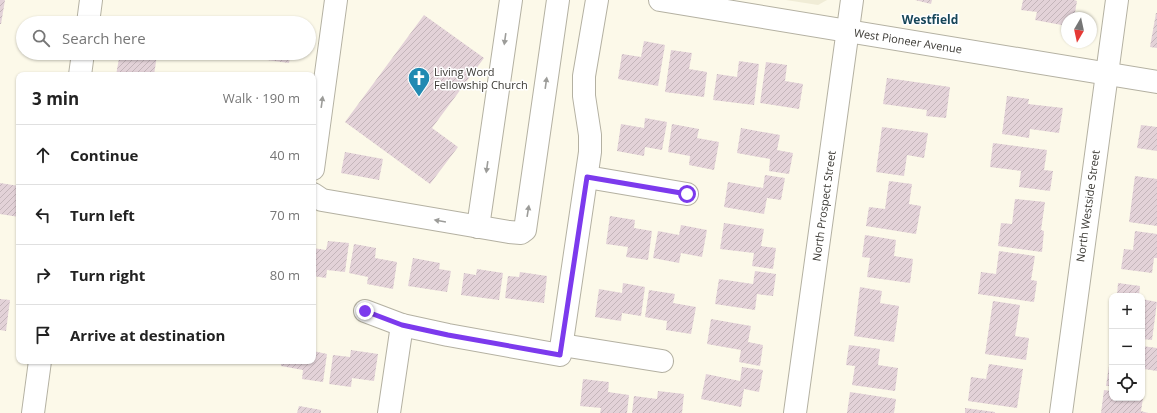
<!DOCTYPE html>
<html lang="en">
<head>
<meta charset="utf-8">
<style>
  :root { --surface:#fff; --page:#f2f2f2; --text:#222; --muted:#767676; --line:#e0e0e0 }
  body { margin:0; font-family:"Open Sans",sans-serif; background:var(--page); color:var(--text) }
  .controls { position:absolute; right:12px; bottom:12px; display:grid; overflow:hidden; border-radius:8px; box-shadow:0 1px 3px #0004 }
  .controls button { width:36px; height:36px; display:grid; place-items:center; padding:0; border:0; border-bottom:1px solid var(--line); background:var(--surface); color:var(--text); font:20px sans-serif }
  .compass { position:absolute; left:1061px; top:12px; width:36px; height:36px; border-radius:50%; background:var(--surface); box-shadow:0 1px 3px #0004; rotate:189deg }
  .stop { position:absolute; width:12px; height:12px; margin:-9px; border:3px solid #7c3aed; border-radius:50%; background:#fff }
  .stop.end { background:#7c3aed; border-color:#fff; box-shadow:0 1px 4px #0008 }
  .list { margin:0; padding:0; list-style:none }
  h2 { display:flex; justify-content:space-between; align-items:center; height:52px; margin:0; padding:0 16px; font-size:17px }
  h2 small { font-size:13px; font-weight:400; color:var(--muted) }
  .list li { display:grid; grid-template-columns:26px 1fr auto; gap:12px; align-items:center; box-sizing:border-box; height:60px; padding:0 16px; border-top:1px solid var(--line) }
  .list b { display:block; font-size:15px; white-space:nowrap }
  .list em { font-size:13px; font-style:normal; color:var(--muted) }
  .icon { flex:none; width:22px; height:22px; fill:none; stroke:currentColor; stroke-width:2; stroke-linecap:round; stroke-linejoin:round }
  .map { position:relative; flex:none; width:1157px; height:413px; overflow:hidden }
  .search { position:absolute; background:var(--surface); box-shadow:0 1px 3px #0004; left:16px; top:16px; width:300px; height:44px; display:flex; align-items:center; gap:10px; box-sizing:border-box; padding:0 14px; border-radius:22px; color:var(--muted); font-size:15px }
  .panel { position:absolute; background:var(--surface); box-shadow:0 1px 3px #0004; left:16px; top:72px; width:300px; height:292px; border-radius:8px }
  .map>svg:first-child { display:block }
</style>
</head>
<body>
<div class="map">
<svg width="1157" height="413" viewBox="0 0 1157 413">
  <defs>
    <pattern id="building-hatch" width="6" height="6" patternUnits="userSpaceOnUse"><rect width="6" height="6" fill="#e3d2d8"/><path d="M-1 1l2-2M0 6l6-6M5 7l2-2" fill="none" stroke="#c4b5ba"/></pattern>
  </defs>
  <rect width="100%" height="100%" fill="#fcf9e9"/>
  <path fill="#f0ecd6" d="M786,0H827L818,5Z"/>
  <g fill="url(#building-hatch)">
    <path d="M0,0H5L1,24H0Z"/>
    <path d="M915,0H932L931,4Z"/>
    <path d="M1023,0H1074L1077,1L1074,18H1067V26L1035,20L1037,12L1021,10Z"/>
    <path d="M1156,13H1157V48L1150,47Z"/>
    <path d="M424,15L484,58L432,128L458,147L430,184L345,122Z"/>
    <path d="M644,41L665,45L658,86L618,79L622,54L641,57Z"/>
    <path d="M671,50L692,53L689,69L707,72L704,97L665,92Z"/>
    <path d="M120,53H148L157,55L154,75H116Z"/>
    <path d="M230,53H291L289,63L230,55Z"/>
    <path d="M739,61L759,64L754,105L713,100L717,74L737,77Z"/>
    <path d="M766,62L787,65L785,81L803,84L799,109L760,103Z"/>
    <path d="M887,78L950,87L946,118L926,116L927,110L883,104Z"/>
    <path d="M1007,96L1029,99L1028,104L1063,108L1059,133L1030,129L1029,138L1002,134Z"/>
    <path d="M645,118L667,122L662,150L645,147L644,156L617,151L621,124L644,128Z"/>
    <path d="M672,124L699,129L697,138L719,142L714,170L689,165L690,156L668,152Z"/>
    <path d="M1141,125L1157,127V151L1137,148Z"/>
    <path d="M882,127L928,133L924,158L907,155L904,176L876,172Z"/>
    <path d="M741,128L780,135L777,150L793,153L789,174L769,171L770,159L737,153Z"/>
    <path d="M993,143L1047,150L1044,170L1053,171L1050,191L1019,187L1021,171L990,167Z"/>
    <path d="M345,152L383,159L379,180L341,173Z"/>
    <path d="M765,175L785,178L781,200L767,198L764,214L724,207L728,182L763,188Z"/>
    <path d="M1135,176L1157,179V226L1129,222Z"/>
    <path d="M889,181L912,184L909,204L921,206L916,234L866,226L869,207L885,209Z"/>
    <path d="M0,183L19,186V217L0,214Z"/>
    <path d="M1015,199L1045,202L1041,230L1044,231L1042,252L998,246L1001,223L1012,224Z"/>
    <path d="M610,216L635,220L634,228L652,231L648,260L626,257L628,247L606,244Z"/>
    <path d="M724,223L764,229L761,246L776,248L773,269L752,266L754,253L720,249Z"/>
    <path d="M681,225L707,230L702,257L681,253L679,263L653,258L658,231L679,235Z"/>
    <path d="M1135,231L1157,234V258H1154L1152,273L1121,269L1124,249L1133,250Z"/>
    <path d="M865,235L896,240L894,256L913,259L910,283L867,277L870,258L862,257Z"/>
    <path d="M328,241L349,243L345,272L327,270L326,278L313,276V248L326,250Z"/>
    <path d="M354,244L376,248L375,258L397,262L393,289L367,284L368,277L349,273Z"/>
    <path d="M999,251L1035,256L1031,280L1037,281L1034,302L978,294L981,272L996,274Z"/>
    <path d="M413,258L440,263L439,269L451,271L447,292L408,286Z"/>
    <path d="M477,269L503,273L499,300L461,295L464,273L476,275Z"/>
    <path d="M755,271L776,274L773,296L757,294L755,310L715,304L719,279L753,284Z"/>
    <path d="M520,272L547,276L544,303L505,298L508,276L519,277Z"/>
    <path d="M623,283L645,287L641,316L622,313L621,321L595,317L599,289L622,293Z"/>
    <path d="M1118,283L1140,286L1139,296H1117Z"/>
    <path d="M860,287L882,291L880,303L899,306L894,342L854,336Z"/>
    <path d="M649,290L675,294L673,303L696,307L691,334L666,330L667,321L645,317Z"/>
    <path d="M0,299L10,300L6,331L0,330Z"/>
    <path d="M1142,299L1157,302L1152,340L1142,339Z"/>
    <path d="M993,301L1020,305L1015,336L1029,338L1026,360L985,354Z"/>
    <path d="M711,319L751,326L748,342L763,345L760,366L739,362L741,350L707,344Z"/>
    <path d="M849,345L880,349L878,365L898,368L895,391L852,385L855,366L846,365Z"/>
    <path d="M1142,346L1157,348V371L1144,369L1143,376Z"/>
    <path d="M351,350L378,354L374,381L352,378L351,387L329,384L333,355L350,357Z"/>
    <path d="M313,351L327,354L323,382L302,379L303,370L281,366V361H313Z"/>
    <path d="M989,364L1023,369L1017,408L968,401L971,377L986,379Z"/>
    <path d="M1109,366H1112V386H1106Z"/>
    <path d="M742,367L763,370L759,392L744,389L741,407L701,399L706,374L740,381Z"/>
    <path d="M583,379L609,382L608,392L629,395L627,413H600L601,408L580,406Z"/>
    <path d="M1104,390L1112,391V398H1143L1141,411L1148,413H1101Z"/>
    <path d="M658,391L684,394L682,413H632L634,396L657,399Z"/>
    <path d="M850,392L896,399L894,413H847Z"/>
    <path d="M299,406L321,410V413H297Z"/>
    <path d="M965,408L995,412V413H965Z"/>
  </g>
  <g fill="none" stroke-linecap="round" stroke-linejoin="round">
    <g stroke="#b4b1a2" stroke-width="24">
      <g id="minor">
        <path d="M660,0L1157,82"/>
        <path d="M88,23L91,0"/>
        <path d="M80,75L83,53"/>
        <path d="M313,169L336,0"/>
        <path d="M587,177L687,194"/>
        <path d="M313,194L322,200L509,232L521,233L525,230L558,0"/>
        <path d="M478,227L511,0"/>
        <path d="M365,311L402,325L448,335L560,355L590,152V135L584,96V76L597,0"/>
        <path d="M562,345L662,361"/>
        <path d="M33,413L40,361"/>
        <path d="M389,413L402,325"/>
        <path d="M795,413L852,0"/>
        <path d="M1061,413L1117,0"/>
      </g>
    </g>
    <use href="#minor" stroke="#fff" stroke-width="22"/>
  </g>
  <defs><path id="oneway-solid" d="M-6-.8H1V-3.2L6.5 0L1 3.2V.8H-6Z"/></defs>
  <g fill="#9c9c99">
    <use href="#oneway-solid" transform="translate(505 39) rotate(98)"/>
    <use href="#oneway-solid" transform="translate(546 83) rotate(-82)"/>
    <use href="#oneway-solid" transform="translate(322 102) rotate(-82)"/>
    <use href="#oneway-solid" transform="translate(487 167) rotate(98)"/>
    <use href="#oneway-solid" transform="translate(528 211) rotate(-81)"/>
    <use href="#oneway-solid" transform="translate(440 221) rotate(-170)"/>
  </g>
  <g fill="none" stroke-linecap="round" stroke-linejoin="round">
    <path stroke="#7c3aed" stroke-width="5" d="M365,311L402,325L448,335L560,355L587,177L687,194"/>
  </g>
  <defs>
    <g id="church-pin" transform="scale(1.15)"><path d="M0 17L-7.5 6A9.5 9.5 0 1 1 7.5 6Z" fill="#218ab2" stroke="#fff"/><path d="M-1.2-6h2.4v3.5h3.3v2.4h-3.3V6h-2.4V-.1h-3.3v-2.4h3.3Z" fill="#fff"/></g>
  </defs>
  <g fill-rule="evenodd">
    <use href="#church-pin" x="419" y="78"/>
  </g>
  <g text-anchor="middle" stroke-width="3" stroke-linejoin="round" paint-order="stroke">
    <g font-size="11" fill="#3a3833" stroke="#fff">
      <text transform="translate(908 41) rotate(9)" y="4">West Pioneer Avenue</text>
      <text transform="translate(824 206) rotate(-82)" y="4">North Prospect Street</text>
      <text transform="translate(1088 206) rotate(-82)" y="4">North Westside Street</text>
    </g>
    <g font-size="11" fill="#3a3833" stroke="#fff" text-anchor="start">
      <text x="434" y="76">Living Word<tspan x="434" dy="13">Fellowship Church</tspan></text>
    </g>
    <g font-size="12" font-weight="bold" fill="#174659" stroke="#fff">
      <text x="930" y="24">Westfield</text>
    </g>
  </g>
</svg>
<div class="controls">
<button>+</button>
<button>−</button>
<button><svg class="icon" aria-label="locate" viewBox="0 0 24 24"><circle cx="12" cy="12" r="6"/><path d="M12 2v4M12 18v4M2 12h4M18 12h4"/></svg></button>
</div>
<svg class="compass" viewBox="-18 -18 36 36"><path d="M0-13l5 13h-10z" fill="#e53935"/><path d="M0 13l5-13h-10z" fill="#767676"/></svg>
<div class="stop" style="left:687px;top:194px"></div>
<div class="stop end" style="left:365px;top:311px"></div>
<div class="search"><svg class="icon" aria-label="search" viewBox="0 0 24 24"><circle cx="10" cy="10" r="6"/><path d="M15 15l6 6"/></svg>Search here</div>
<section class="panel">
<h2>3 min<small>Walk · 190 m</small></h2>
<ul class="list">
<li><svg class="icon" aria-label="ahead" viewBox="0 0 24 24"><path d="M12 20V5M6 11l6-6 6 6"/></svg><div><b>Continue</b></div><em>40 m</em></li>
<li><svg class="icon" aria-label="left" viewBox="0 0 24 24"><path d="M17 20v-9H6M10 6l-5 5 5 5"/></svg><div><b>Turn left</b></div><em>70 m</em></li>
<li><svg class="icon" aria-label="right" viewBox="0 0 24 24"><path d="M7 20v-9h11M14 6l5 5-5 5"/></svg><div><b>Turn right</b></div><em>80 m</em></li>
<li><svg class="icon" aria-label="arrive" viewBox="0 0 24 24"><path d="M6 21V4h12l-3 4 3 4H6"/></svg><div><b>Arrive at destination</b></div></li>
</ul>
</section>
</div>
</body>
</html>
